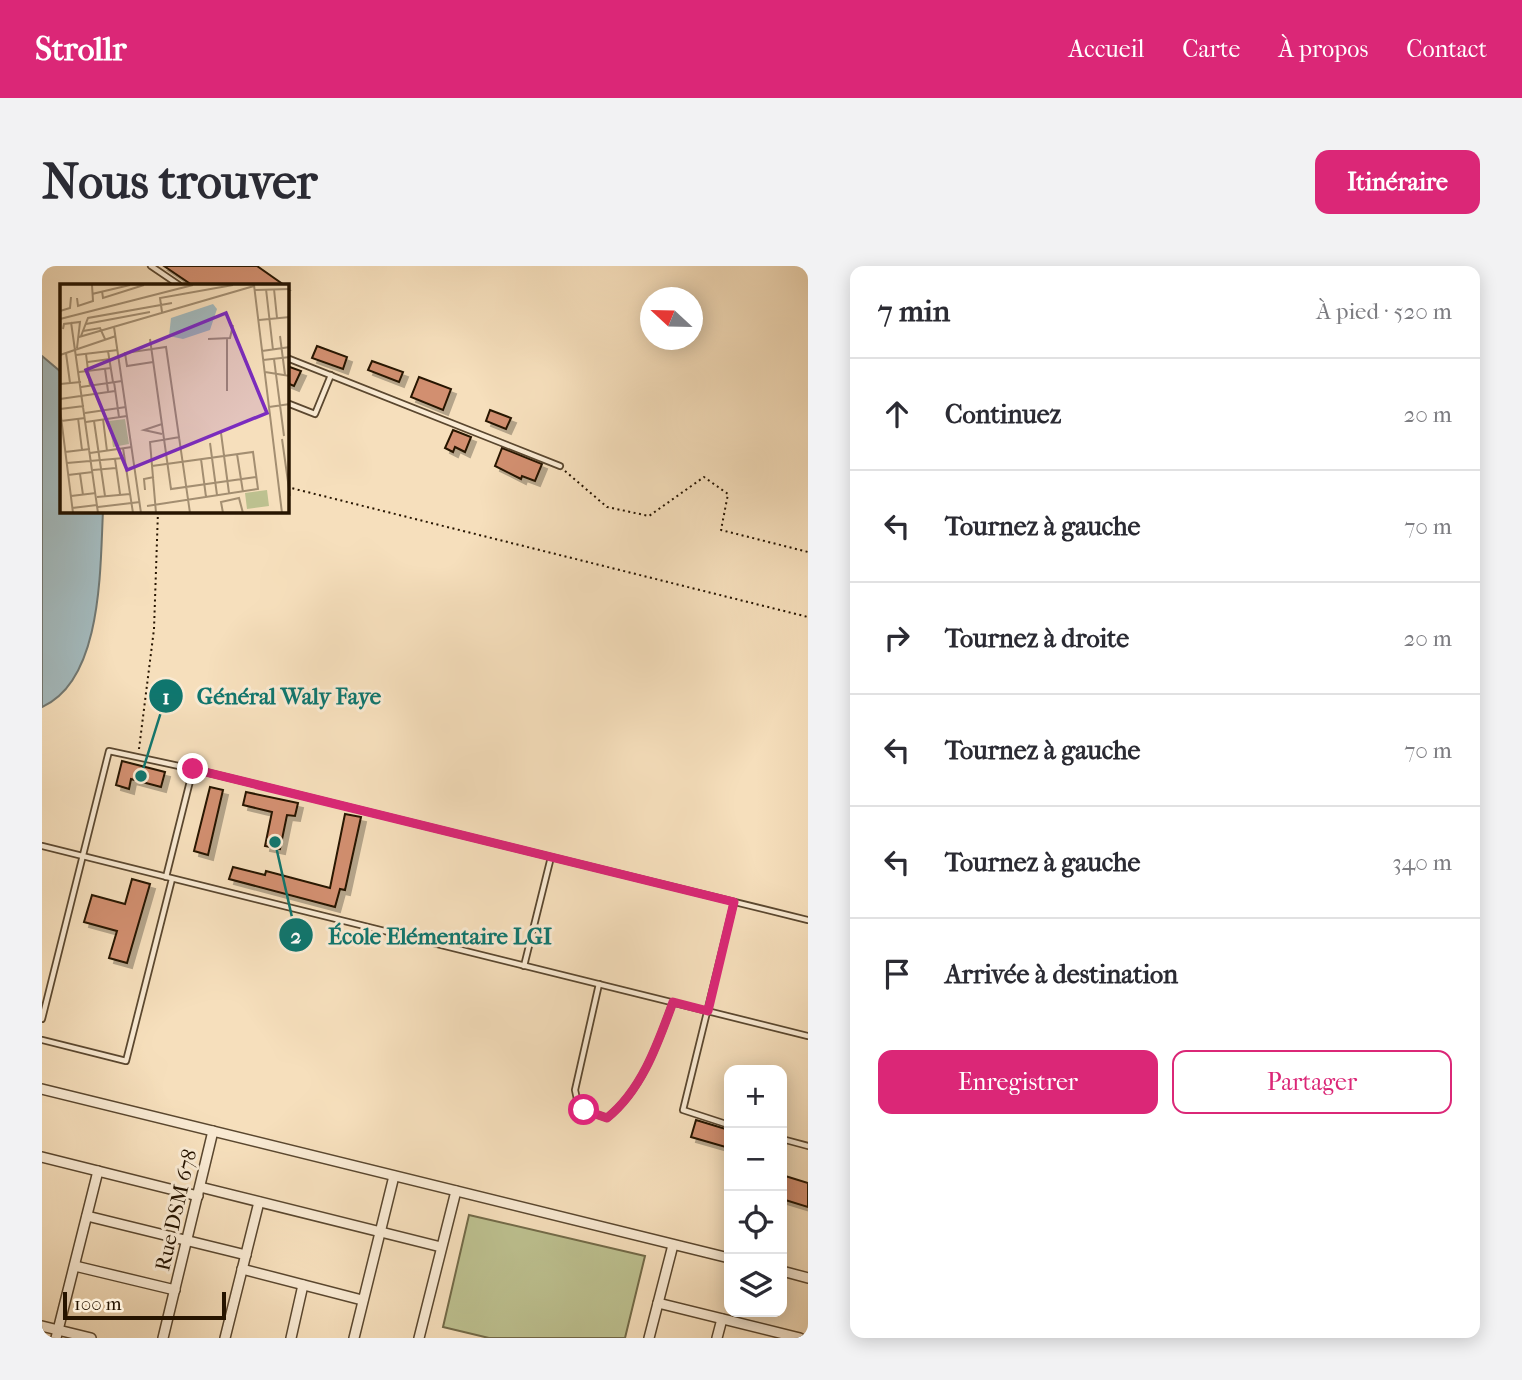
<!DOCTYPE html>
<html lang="fr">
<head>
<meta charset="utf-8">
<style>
  :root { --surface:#fff; --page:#f2f2f3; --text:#2b2b33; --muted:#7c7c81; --line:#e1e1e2; --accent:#db2777 }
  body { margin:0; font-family:"IM FELL French Canon",serif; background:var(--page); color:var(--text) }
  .controls { position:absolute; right:21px; bottom:21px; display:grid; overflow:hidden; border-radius:14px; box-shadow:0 4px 18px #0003 }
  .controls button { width:63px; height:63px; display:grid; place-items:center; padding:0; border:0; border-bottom:2px solid var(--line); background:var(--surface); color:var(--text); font:35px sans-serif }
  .compass { position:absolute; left:598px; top:21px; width:63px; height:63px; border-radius:50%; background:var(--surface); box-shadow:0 4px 18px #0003; rotate:292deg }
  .scale { position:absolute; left:21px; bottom:18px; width:163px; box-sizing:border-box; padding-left:7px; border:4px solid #261400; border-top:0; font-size:19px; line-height:24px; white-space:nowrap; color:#261400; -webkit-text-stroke:5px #f9ead3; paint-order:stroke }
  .stop { position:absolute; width:21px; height:21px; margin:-16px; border:5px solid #db2777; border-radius:50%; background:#fff }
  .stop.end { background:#db2777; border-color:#fff; box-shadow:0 2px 7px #0008 }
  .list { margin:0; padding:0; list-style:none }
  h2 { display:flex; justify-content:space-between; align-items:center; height:91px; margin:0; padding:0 28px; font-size:30px }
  h2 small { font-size:23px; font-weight:400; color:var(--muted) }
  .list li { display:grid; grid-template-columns:46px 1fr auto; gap:21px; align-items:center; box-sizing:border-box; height:112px; padding:0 28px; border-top:2px solid var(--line) }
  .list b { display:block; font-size:26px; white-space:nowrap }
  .list em { font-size:23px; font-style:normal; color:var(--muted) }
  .actions { display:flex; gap:14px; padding:21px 28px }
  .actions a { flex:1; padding:16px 0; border:2px solid var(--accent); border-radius:14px; text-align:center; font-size:24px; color:var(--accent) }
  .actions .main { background:var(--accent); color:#fff }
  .icon { flex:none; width:38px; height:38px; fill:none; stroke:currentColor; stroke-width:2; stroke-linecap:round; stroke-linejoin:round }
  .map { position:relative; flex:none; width:766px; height:1072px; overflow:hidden; border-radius:14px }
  header { display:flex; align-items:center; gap:42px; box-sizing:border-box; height:98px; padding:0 35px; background:var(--accent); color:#fff }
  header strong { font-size:33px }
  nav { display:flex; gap:38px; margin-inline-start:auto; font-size:24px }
  .intro { display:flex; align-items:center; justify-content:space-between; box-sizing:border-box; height:168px; padding:0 42px }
  h1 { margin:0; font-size:49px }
  .button { padding:18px 32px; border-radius:14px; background:var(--accent); color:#fff; font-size:24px; font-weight:700 }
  main { display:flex; gap:42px; padding:0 42px }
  aside { flex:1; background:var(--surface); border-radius:14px; box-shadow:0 4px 18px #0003 }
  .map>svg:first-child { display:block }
</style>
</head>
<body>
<header>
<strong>Strollr</strong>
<nav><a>Accueil</a><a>Carte</a><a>À propos</a><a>Contact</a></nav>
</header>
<div class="intro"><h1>Nous trouver</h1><a class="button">Itinéraire</a></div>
<main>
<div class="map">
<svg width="766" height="1072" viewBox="0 0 766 1072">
  <defs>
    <filter id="shadow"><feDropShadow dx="5" dy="5" stdDeviation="0" flood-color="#0004"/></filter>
  </defs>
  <rect width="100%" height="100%" fill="#f6dfbc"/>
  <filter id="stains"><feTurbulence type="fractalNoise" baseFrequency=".00286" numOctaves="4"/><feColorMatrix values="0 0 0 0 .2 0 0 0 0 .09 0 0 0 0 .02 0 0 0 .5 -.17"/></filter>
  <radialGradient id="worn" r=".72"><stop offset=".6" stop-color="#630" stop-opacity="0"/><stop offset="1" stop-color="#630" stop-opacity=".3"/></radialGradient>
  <path fill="#bdc190" stroke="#726a48" stroke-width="2" d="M427,949L603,990L583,1072H447L401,1061Z"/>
  <path fill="#a3b9bc" stroke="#717771" stroke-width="2" d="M0,90L19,106V245H61C58,301 61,414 0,441Z"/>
  <g fill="#d28f6f" stroke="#261400" stroke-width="2" filter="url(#shadow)">
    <path d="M122,0H215L242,19H150Z"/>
    <path d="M275,80L305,91L301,103L270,92Z"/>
    <path d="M330,95L361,106L357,116L326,104Z"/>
    <path d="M245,100L259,105L252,120L245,117Z"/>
    <path d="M377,111L409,123L401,144L369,131Z"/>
    <path d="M448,144L469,152L464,163L444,155Z"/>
    <path d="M411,164L429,171L423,186L413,181L411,186L403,182Z"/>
    <path d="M460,182L500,198L493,215L480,210L479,213L453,200Z"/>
    <path d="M80,495L123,506L119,521L89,513L87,523L74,519Z"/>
    <path d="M168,521L181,524L166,589L152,585Z"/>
    <path d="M204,526L256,537L253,550L245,549L238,583L223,580L230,546L201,539Z"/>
    <path d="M303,548L319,551L303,624L298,623L293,641L187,613L191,601L223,609L224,605L288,622Z"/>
    <path d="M90,613L108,618L85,697L67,692L75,665L42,656L50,629L83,638Z"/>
    <path d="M654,854L687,864V882L649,871Z"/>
    <path d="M740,909L766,917V941L740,933Z"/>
  </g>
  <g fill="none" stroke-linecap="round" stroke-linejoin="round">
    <g stroke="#5a472f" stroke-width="8">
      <g id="lane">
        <path d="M109,0L137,19"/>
        <path d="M245,92L518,200"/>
        <path d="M245,137L273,148L289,109"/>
        <path d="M0,580L766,770"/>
        <path d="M124,611L151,503"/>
        <path d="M482,700L509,591"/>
        <path d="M557,718L533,824L536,838L542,844L565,852C600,824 616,777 631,736"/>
        <path d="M0,753L67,485L151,503L766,654"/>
        <path d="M0,774L84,795L130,613"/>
        <path d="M687,859L641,844L692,636"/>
        <path d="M740,873L766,880"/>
      </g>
    </g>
    <g stroke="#5a472f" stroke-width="12">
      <g id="street">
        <path d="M0,823L687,992"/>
        <path d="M0,891L156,930"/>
        <path d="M158,921L399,981"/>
        <path d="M45,950L204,989"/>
        <path d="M33,1000L133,1024"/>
        <path d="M200,1003L320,1034"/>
        <path d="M740,1005L766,1012"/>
        <path d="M616,1037L758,1072"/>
        <path d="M0,1060L49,1072"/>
        <path d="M14,1072L56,905"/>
        <path d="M121,1072L171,865"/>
        <path d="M183,1072L217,936"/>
        <path d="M249,1072L261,1019"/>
        <path d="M312,1072L352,910"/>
        <path d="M377,1072L414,925"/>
        <path d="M607,1072L631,979"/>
        <path d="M675,1072L680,1053"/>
      </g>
    </g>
    <g stroke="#261400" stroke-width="2" stroke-dasharray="2 3.5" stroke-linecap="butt">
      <path d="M523,205L565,241L607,250L662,211L686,228L679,264L766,286"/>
      <path d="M245,221L766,351"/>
      <path d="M97,483L112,363L116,245"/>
    </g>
    <use href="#lane" stroke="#f9ead3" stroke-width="4.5"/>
    <use href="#street" stroke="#f9ead3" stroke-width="9"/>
  </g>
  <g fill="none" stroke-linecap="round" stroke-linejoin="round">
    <path stroke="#db2777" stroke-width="9" d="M151,503L692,636L666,745L631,736C616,777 600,824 565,852L542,844"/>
  </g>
  <g text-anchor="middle" stroke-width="6" stroke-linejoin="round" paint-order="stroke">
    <g font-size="21" fill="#261400" stroke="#f9ead3">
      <text transform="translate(134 944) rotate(-77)" y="7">Rue DSM 678</text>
    </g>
  </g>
  <g transform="translate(18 18)">
    <rect width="229" height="229" fill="#f6dfbc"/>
    <path d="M65,135L69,160L53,163L49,137ZM207,206L209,222L187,225L185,209Z" fill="#bdc190"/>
    <path d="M153,20L157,25L150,46L123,55L109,52L111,34Z" fill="#a3b9bc"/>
    <path fill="none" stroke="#a38e71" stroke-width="2" d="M194,1L222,229M206,5L213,66M214,5L217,34M195,6L230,5M42,7L43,14L84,1M32,10L70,1M17,14L18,22L33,17L32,1M0,27L10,24L11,13M102,28L100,14L173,1M0,35L133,1M199,36L230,33M11,38L38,229M26,40L90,28M54,43L81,229M3,45L4,40L20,38L17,64M23,47L40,44L45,55M21,52L28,34L112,19M220,52L225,91M19,53L194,2M167,54V107M90,55L111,205L196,193M148,55L170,54L173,41M48,67L53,98M202,67L230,63M6,69L10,99M26,70L30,102M0,71L56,52M16,71L58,66M214,75L224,152M203,76L230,73M28,78L50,75M93,78L67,82L65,69L106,63L130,229M45,85L48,107M19,88L51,84M205,88L230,92M54,98L59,133M0,100L21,98M21,103L62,97M0,115L55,107M209,123L230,120M0,125L13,229M0,125L24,122M25,129L66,123M18,134L22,166M43,135L47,167M1,137L25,134M34,137L45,212M26,138L67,132M102,140L84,146L102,150M161,149L169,209M222,155L230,212M150,159L157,211M63,164L73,229M5,168L30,165M30,169L72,163M177,170L183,208M55,175L60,210M141,175L146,213M7,179L64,174M33,186L56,184M20,190L23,211M8,191L33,188M85,206L84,195L94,193M11,212L36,209M37,213L70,210M87,222L198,205L193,168L92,182M38,223L80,218M12,224L37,221M96,229L90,158L120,153M163,229L161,218L179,214L183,229"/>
    <path fill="#7b2cbf" fill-opacity="0.15" stroke="#7b2cbf" stroke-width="3.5" d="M166,29L207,129L67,186L26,86Z"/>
    <rect width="229" height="229" fill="none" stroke="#261400" stroke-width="3.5"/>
  </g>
  <path fill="none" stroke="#0f766e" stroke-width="2.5" d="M99 510L124 430M233 576L254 669"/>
  <g fill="#0f766e" stroke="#f9ead3" stroke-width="2.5">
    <circle cx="99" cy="510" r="7"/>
    <circle cx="233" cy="576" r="7"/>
    <circle cx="124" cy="430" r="18"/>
    <circle cx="254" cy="669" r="18"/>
  </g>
  <g font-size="21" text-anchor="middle" font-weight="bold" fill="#fff">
    <text x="124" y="438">1</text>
    <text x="254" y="677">2</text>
  </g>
  <g font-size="23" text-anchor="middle" font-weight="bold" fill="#0f766e" stroke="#f9ead3" stroke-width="6" stroke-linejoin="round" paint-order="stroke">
    <text x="247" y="438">Général Waly Faye</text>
    <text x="398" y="678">École Elémentaire LGI</text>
  </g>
  <rect width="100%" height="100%" filter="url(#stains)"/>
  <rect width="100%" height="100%" fill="url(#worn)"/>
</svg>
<div class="controls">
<button>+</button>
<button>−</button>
<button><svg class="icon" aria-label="locate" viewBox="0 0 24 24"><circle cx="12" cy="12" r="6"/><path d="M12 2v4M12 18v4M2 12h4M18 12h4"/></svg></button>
<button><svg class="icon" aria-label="layers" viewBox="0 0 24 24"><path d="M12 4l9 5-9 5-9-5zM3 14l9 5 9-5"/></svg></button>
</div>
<svg class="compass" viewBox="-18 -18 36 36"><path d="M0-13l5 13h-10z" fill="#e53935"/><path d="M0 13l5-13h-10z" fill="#7c7c81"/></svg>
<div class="scale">100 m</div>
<div class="stop" style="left:542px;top:844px"></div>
<div class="stop end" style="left:151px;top:503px"></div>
</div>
<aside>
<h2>7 min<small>À pied · 520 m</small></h2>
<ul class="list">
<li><svg class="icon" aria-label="ahead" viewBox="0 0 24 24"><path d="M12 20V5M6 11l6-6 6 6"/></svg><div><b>Continuez</b></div><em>20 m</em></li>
<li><svg class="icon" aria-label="left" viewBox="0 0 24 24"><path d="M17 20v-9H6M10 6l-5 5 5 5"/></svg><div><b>Tournez à gauche</b></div><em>70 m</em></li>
<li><svg class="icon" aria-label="right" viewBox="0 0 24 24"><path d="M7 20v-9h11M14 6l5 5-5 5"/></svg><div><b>Tournez à droite</b></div><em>20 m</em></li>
<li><svg class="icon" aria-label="left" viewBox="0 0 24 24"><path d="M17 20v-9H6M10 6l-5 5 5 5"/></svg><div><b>Tournez à gauche</b></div><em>70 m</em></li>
<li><svg class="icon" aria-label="left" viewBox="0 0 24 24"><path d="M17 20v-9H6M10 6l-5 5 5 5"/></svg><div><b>Tournez à gauche</b></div><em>340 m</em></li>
<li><svg class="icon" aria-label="arrive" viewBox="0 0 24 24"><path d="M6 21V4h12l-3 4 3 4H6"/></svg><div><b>Arrivée à destination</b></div></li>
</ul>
<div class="actions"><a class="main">Enregistrer</a><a>Partager</a></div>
</aside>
</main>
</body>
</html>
